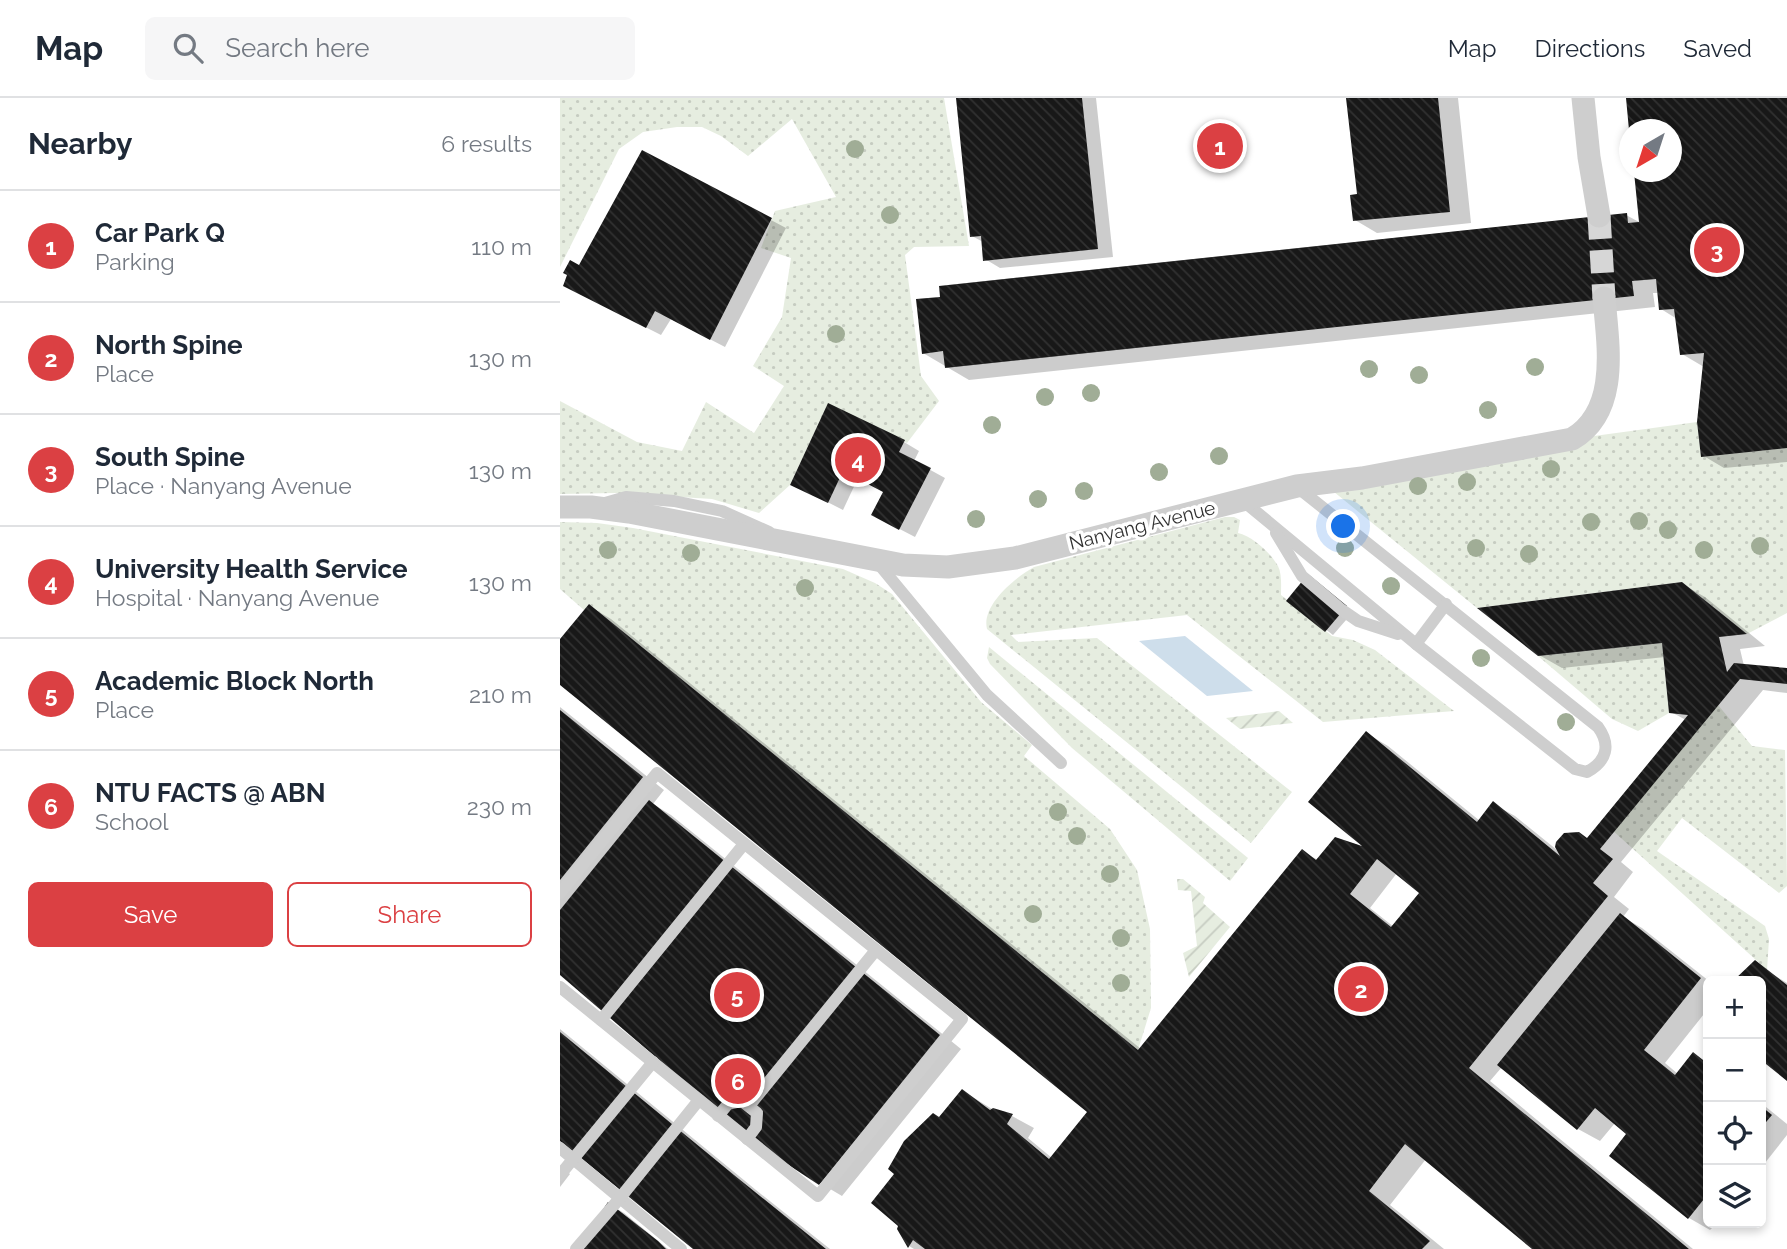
<!DOCTYPE html>
<html lang="en">
<head>
<meta charset="utf-8">
<style>
  :root { --surface:#fff; --page:#f6f6f7; --text:#1f2937; --muted:#747a83; --line:#e0e1e3; --accent:#db4043 }
  body { margin:0; font-family:Raleway,sans-serif; background:var(--page); color:var(--text) }
  .controls { position:absolute; right:21px; bottom:21px; display:grid; overflow:hidden; border-radius:10px; box-shadow:0 4px 10px #0003 }
  .controls button { width:63px; height:63px; display:grid; place-items:center; padding:0; border:0; border-bottom:2px solid var(--line); background:var(--surface); color:var(--text); font:35px sans-serif }
  .compass { position:absolute; left:1059px; top:21px; width:63px; height:63px; border-radius:50%; background:var(--surface); box-shadow:0 4px 10px #0003; rotate:219deg }
  .you { position:absolute; left:784px; top:429px; width:24px; height:24px; margin:-18px; border:5px solid #fff; border-radius:50%; background:#1a73e8; box-shadow:0 0 0 10px #1a73e833 }
  .badge { display:grid; place-items:center; width:46px; height:46px; border-radius:50%; background:var(--accent); color:#fff; font-size:23px; font-weight:700 }
  .pin { position:absolute; translate:-50% -50%; border:4px solid #fff; box-shadow:0 2px 7px #0006 }
  .list { margin:0; padding:0; list-style:none }
  h2 { display:flex; justify-content:space-between; align-items:center; height:91px; margin:0; padding:0 28px; font-size:30px }
  h2 small { font-size:23px; font-weight:400; color:var(--muted) }
  .list li { display:grid; grid-template-columns:46px 1fr auto; gap:21px; align-items:center; box-sizing:border-box; height:112px; padding:0 28px; border-top:2px solid var(--line) }
  .list b { display:block; font-size:26px; white-space:nowrap }
  .list p { margin:0; font-size:23px; white-space:nowrap; color:var(--muted) }
  .list em { font-size:23px; font-style:normal; color:var(--muted) }
  .actions { display:flex; gap:14px; padding:21px 28px }
  .actions a { flex:1; padding:16px 0; border:2px solid var(--accent); border-radius:10px; text-align:center; font-size:24px; color:var(--accent) }
  .actions .main { background:var(--accent); color:#fff }
  .icon { flex:none; width:38px; height:38px; fill:none; stroke:currentColor; stroke-width:2; stroke-linecap:round; stroke-linejoin:round }
  .map { position:relative; flex:none; width:1227px; height:1151px; overflow:hidden }
  header { display:flex; align-items:center; gap:42px; box-sizing:border-box; height:98px; padding:0 35px; background:var(--surface); border-bottom:2px solid var(--line) }
  header strong { font-size:33px }
  nav { display:flex; gap:38px; margin-inline-start:auto; font-size:24px }
  .search { width:490px; height:63px; background:var(--page); display:flex; align-items:center; gap:18px; box-sizing:border-box; padding:0 24px; border-radius:10px; color:var(--muted); font-size:26px }
  main { display:flex }
  aside { flex:1; background:var(--surface) }
  .map>svg:first-child { display:block }
</style>
</head>
<body>
<header>
<strong>Map</strong>
<div class="search"><svg class="icon" aria-label="search" viewBox="0 0 24 24"><circle cx="10" cy="10" r="6"/><path d="M15 15l6 6"/></svg>Search here</div>
<nav><a>Map</a><a>Directions</a><a>Saved</a></nav>
</header>
<main>
<aside>
<h2>Nearby<small>6 results</small></h2>
<ul class="list">
<li><span class="badge">1</span><div><b>Car Park Q</b><p>Parking</p></div><em>110 m</em></li>
<li><span class="badge">2</span><div><b>North Spine</b><p>Place</p></div><em>130 m</em></li>
<li><span class="badge">3</span><div><b>South Spine</b><p>Place · Nanyang Avenue</p></div><em>130 m</em></li>
<li><span class="badge">4</span><div><b>University Health Service</b><p>Hospital · Nanyang Avenue</p></div><em>130 m</em></li>
<li><span class="badge">5</span><div><b>Academic Block North</b><p>Place</p></div><em>210 m</em></li>
<li><span class="badge">6</span><div><b>NTU FACTS @ ABN</b><p>School</p></div><em>230 m</em></li>
</ul>
<div class="actions"><a class="main">Save</a><a>Share</a></div>
</aside>
<div class="map">
<svg width="1227" height="1151" viewBox="0 0 1227 1151">
  <defs>
    <pattern id="grass-dots" width="8" height="8" patternUnits="userSpaceOnUse" patternTransform="scale(1.75)"><rect width="8" height="8" fill="#e6ede0"/><path d="M2 2h.1M6 6h.1" fill="none" stroke="#c6ccc1" stroke-width="1.8" stroke-linecap="round"/></pattern>
    <pattern id="garden-furrows" width="10" height="10" patternUnits="userSpaceOnUse" patternTransform="scale(1.75)"><rect width="10" height="10" fill="#e6ede0"/><path d="M-1 1l2-2M0 10L10 0M9 11l2-2" fill="none" stroke="#c6ccc1"/></pattern>
    <pattern id="building-back-hatch" width="6" height="6" patternUnits="userSpaceOnUse" patternTransform="scale(1.75)"><rect width="6" height="6" fill="#181818"/><path d="M-1 5l2 2M0 0l6 6M5-1l2 2" fill="none" stroke="#313131"/></pattern>
  </defs>
  <rect width="100%" height="100%" fill="#fff"/>
  <g fill="url(#grass-dots)">
    <path d="M0,0H384L409,148L354,149L345,157L361,278L379,303L347,345L268,306L230,387L199,415L152,401L55,395L0,396V303L77,344L122,353L146,304L194,335L224,288L193,268L222,219L231,160L201,150L215,113L276,99L232,21L188,58L161,38L142,29H117L83,34L59,51L0,169Z"/>
    <path d="M1137,324L1141,358L1227,350V515L1187,536L1122,484L917,510L763,385L1012,341Z"/>
    <path d="M665,419H674L680,422L678,435C692,438 711,455 718,468C722,476 721,488 721,497L772,538L793,542L815,552L894,613L763,624L627,517L451,537L458,544L537,540L732,694L691,745L427,531C421,507 456,479 474,469Z"/>
    <path d="M0,424L37,425L73,430L283,471L315,485L332,496L421,604L472,647L464,658L550,731L577,772L590,831L591,910L578,952L29,506L24,512L0,491Z"/>
    <path d="M1102,545L1109,615L1078,633L1052,621L978,558Z"/>
    <path d="M429,549L688,760L670,783L512,650L430,566L427,560Z"/>
    <path d="M1158,607L1192,648L1225,652L1227,788L1219,795L1122,720L1097,753L1205,828L1209,841L1207,872L1051,731Z"/>
  </g>
  <g fill="url(#garden-furrows)">
    <path d="M719,613L733,625L680,631L666,620Z"/>
    <path d="M617,781H623L645,799L643,805L670,829L629,879L623,855L637,848L631,793L618,792Z"/>
  </g>
  <path fill="#cedeeb" d="M625,538L693,593L647,598L579,543Z"/>
  <g fill="#0003" fill-rule="evenodd">
    <path d="M398,0H536L553,159L440,170L425,161L423,144L412,138Z"/>
    <path d="M788,0H898L911,125L817,135L795,122L799,98Z"/>
    <path d="M1068,0H1227V364L1164,370L1142,357L1144,269L1122,256L1117,221L1101,211L1099,195H1093L1095,209L409,282L363,255L1066,117L1081,125L1076,74H1112V32Z"/>
    <path d="M83,54L226,130L165,249L111,221L101,237L20,196V170Z"/>
    <path d="M344,344L359,353L354,363L385,380L355,439L328,425L324,394L298,380L283,412L232,386Z"/>
    <path d="M1122,486L1145,499L1205,548L1180,551L1184,568L1227,571V595L1203,592L1061,764L1073,774L1054,799L1069,811L1063,819L1082,830L1149,883L1148,911L1105,965L1118,976L1134,956L1148,965V1125H1157L1150,1132L1129,1120L1069,1036L1055,1025L1040,1043L1018,1031L942,969L930,983L1133,1151H975L866,1061L830,1107L884,1151H354L349,1148L403,993L432,1011L452,1018L474,1030L468,1040L492,1060L529,1013L0,585V544L29,508L51,521L581,951L743,754L758,762L809,753L806,635L828,648L920,723L933,706L955,718L997,752L1029,741L1126,622L1111,614L1105,559L1002,570L979,557ZM837,775L862,795L834,829L810,810Z"/>
    <path d="M729,503L793,514L773,537Z"/>
    <path d="M0,609L104,692L93,706L111,717L401,951L282,1098L260,1085L0,875Z"/>
    <path d="M1195,865L1227,885V981L1201,959V883H1176Z"/>
    <path d="M0,931L196,1092L270,1151H137L0,1041Z"/>
    <path d="M1201,1005L1227,1026V1037L1201,1070Z"/>
    <path d="M0,1068L10,1076L0,1089Z"/>
    <path d="M49,1106L64,1115L108,1151H18Z"/>
  </g>
  <g fill="url(#building-back-hatch)" fill-rule="evenodd">
    <path d="M396,0H522L538,151L423,163L421,138L410,139Z"/>
    <path d="M786,0H878L890,114L793,123L790,97L797,96Z"/>
    <path d="M1066,0H1227V350L1141,359L1137,324L1144,255L1120,257L1114,211L1099,212L1096,181L1072,183L1074,198L385,270L383,253L362,256L356,201L380,199L379,188L1067,115L1068,125L1079,124L1074,74H1112V32H1069Z"/>
    <path d="M82,52L212,120L150,242L95,213L86,230L3,188L7,177L3,175L10,162L19,167Z"/>
    <path d="M268,305L345,342L339,354L371,370L339,432L311,417L323,394L283,373L268,405L230,387Z"/>
    <path d="M748,476L787,508L765,534L726,503Z"/>
    <path d="M1122,484L1187,536L1159,539L1167,574L1174,565L1227,570V586L1180,581L1040,751L1053,761L1033,785L1048,798L909,970L1129,1151H972L845,1046L809,1093L870,1143L862,1151H365L353,1142L348,1150L337,1131L338,1128L311,1105L334,1076L328,1071L344,1043L373,1015L379,1019L402,991L430,1012L433,1010L453,1016L447,1026L489,1061L527,1014L0,587V541L29,506L578,952L742,751L756,762L775,739L802,748L748,704L806,633L917,724L933,703L1000,758L995,749L996,744L1004,735L1019,734L1027,740L1128,617L1109,615L1102,545L978,558L917,510ZM817,761L859,795L831,829L790,796Z"/>
    <path d="M0,612L83,679L0,782Z"/>
    <path d="M89,702L380,937L259,1087L198,1047L0,877V812Z"/>
    <path d="M1060,815L1141,880L1084,952L1115,977L1133,954L1148,966V1096L1128,1121L1049,1058L1066,1036L1035,1010L1017,1032L937,967Z"/>
    <path d="M1195,862L1227,887V983L1201,962V883H1173Z"/>
    <path d="M0,934L174,1077L266,1151H133L0,1043Z"/>
    <path d="M1201,1008L1212,1017L1201,1030Z"/>
    <path d="M48,1104L98,1143L106,1151H16Z"/>
  </g>
  <g fill="none" stroke-linecap="round" stroke-linejoin="round">
    <path stroke="#d6d6d6" stroke-width="23" stroke-dasharray="23 11" stroke-linecap="butt" d="M1039,118L1044,200"/>
    <g stroke="#cecece" stroke-width="12">
      <path d="M682,402L856,546L1015,671L1027,674C1047,663 1051,647 1038,629L737,389"/>
      <path d="M45,405L66,399L114,403L162,413L209,434"/>
      <path d="M716,435L742,478L782,512L798,523L838,536"/>
      <path d="M317,464L427,597L501,665"/>
      <path d="M856,546L886,506"/>
      <path d="M0,795L97,675L402,921L258,1098L0,889"/>
      <path d="M41,922L184,746"/>
      <path d="M189,1008L316,852"/>
      <path d="M158,1018L168,1006L182,1003L197,1015L196,1029L187,1041"/>
      <path d="M0,1050L121,1151"/>
      <path d="M0,1077L93,964"/>
      <path d="M16,1151L60,1100L139,1002"/>
    </g>
    <g stroke="#cecece" stroke-width="23">
      <path d="M1023,0L1029,59L1039,118"/>
      <path d="M0,409H31L69,414L343,467L388,469L455,460L737,388L802,380L1012,341C1060,313 1048,247 1044,200"/>
    </g>
  </g>
  <g fill="#a0ad96">
    <circle cx="295" cy="51" r="9"/>
    <circle cx="330" cy="117" r="9"/>
    <circle cx="276" cy="236" r="9"/>
    <circle cx="975" cy="269" r="9"/>
    <circle cx="809" cy="271" r="9"/>
    <circle cx="859" cy="277" r="9"/>
    <circle cx="531" cy="295" r="9"/>
    <circle cx="485" cy="299" r="9"/>
    <circle cx="928" cy="312" r="9"/>
    <circle cx="432" cy="327" r="9"/>
    <circle cx="659" cy="358" r="9"/>
    <circle cx="991" cy="371" r="9"/>
    <circle cx="599" cy="374" r="9"/>
    <circle cx="907" cy="384" r="9"/>
    <circle cx="858" cy="388" r="9"/>
    <circle cx="524" cy="393" r="9"/>
    <circle cx="478" cy="401" r="9"/>
    <circle cx="416" cy="421" r="9"/>
    <circle cx="1079" cy="423" r="9"/>
    <circle cx="1031" cy="424" r="9"/>
    <circle cx="1108" cy="432" r="9"/>
    <circle cx="1200" cy="448" r="9"/>
    <circle cx="785" cy="450" r="9"/>
    <circle cx="916" cy="450" r="9"/>
    <circle cx="48" cy="452" r="9"/>
    <circle cx="1144" cy="452" r="9"/>
    <circle cx="131" cy="455" r="9"/>
    <circle cx="969" cy="456" r="9"/>
    <circle cx="831" cy="488" r="9"/>
    <circle cx="245" cy="490" r="9"/>
    <circle cx="921" cy="560" r="9"/>
    <circle cx="1006" cy="624" r="9"/>
    <circle cx="498" cy="714" r="9"/>
    <circle cx="517" cy="738" r="9"/>
    <circle cx="550" cy="776" r="9"/>
    <circle cx="473" cy="816" r="9"/>
    <circle cx="561" cy="840" r="9"/>
    <circle cx="561" cy="885" r="9"/>
  </g>
  <g text-anchor="middle" stroke-width="7" stroke-linejoin="round" paint-order="stroke">
    <g font-size="19" fill="#313131" stroke="#fff">
      <text transform="translate(582 427) rotate(-14)" y="7">Nanyang Avenue</text>
    </g>
  </g>
</svg>
<div class="controls">
<button>+</button>
<button>−</button>
<button><svg class="icon" aria-label="locate" viewBox="0 0 24 24"><circle cx="12" cy="12" r="6"/><path d="M12 2v4M12 18v4M2 12h4M18 12h4"/></svg></button>
<button><svg class="icon" aria-label="layers" viewBox="0 0 24 24"><path d="M12 4l9 5-9 5-9-5zM3 14l9 5 9-5"/></svg></button>
</div>
<svg class="compass" viewBox="-18 -18 36 36"><path d="M0-13l5 13h-10z" fill="#e53935"/><path d="M0 13l5-13h-10z" fill="#747a83"/></svg>
<div class="you"></div>
<div class="pin badge" style="left:660px;top:48px">1</div>
<div class="pin badge" style="left:801px;top:891px">2</div>
<div class="pin badge" style="left:1157px;top:152px">3</div>
<div class="pin badge" style="left:298px;top:362px">4</div>
<div class="pin badge" style="left:177px;top:897px">5</div>
<div class="pin badge" style="left:178px;top:983px">6</div>
</div>
</main>
</body>
</html>
